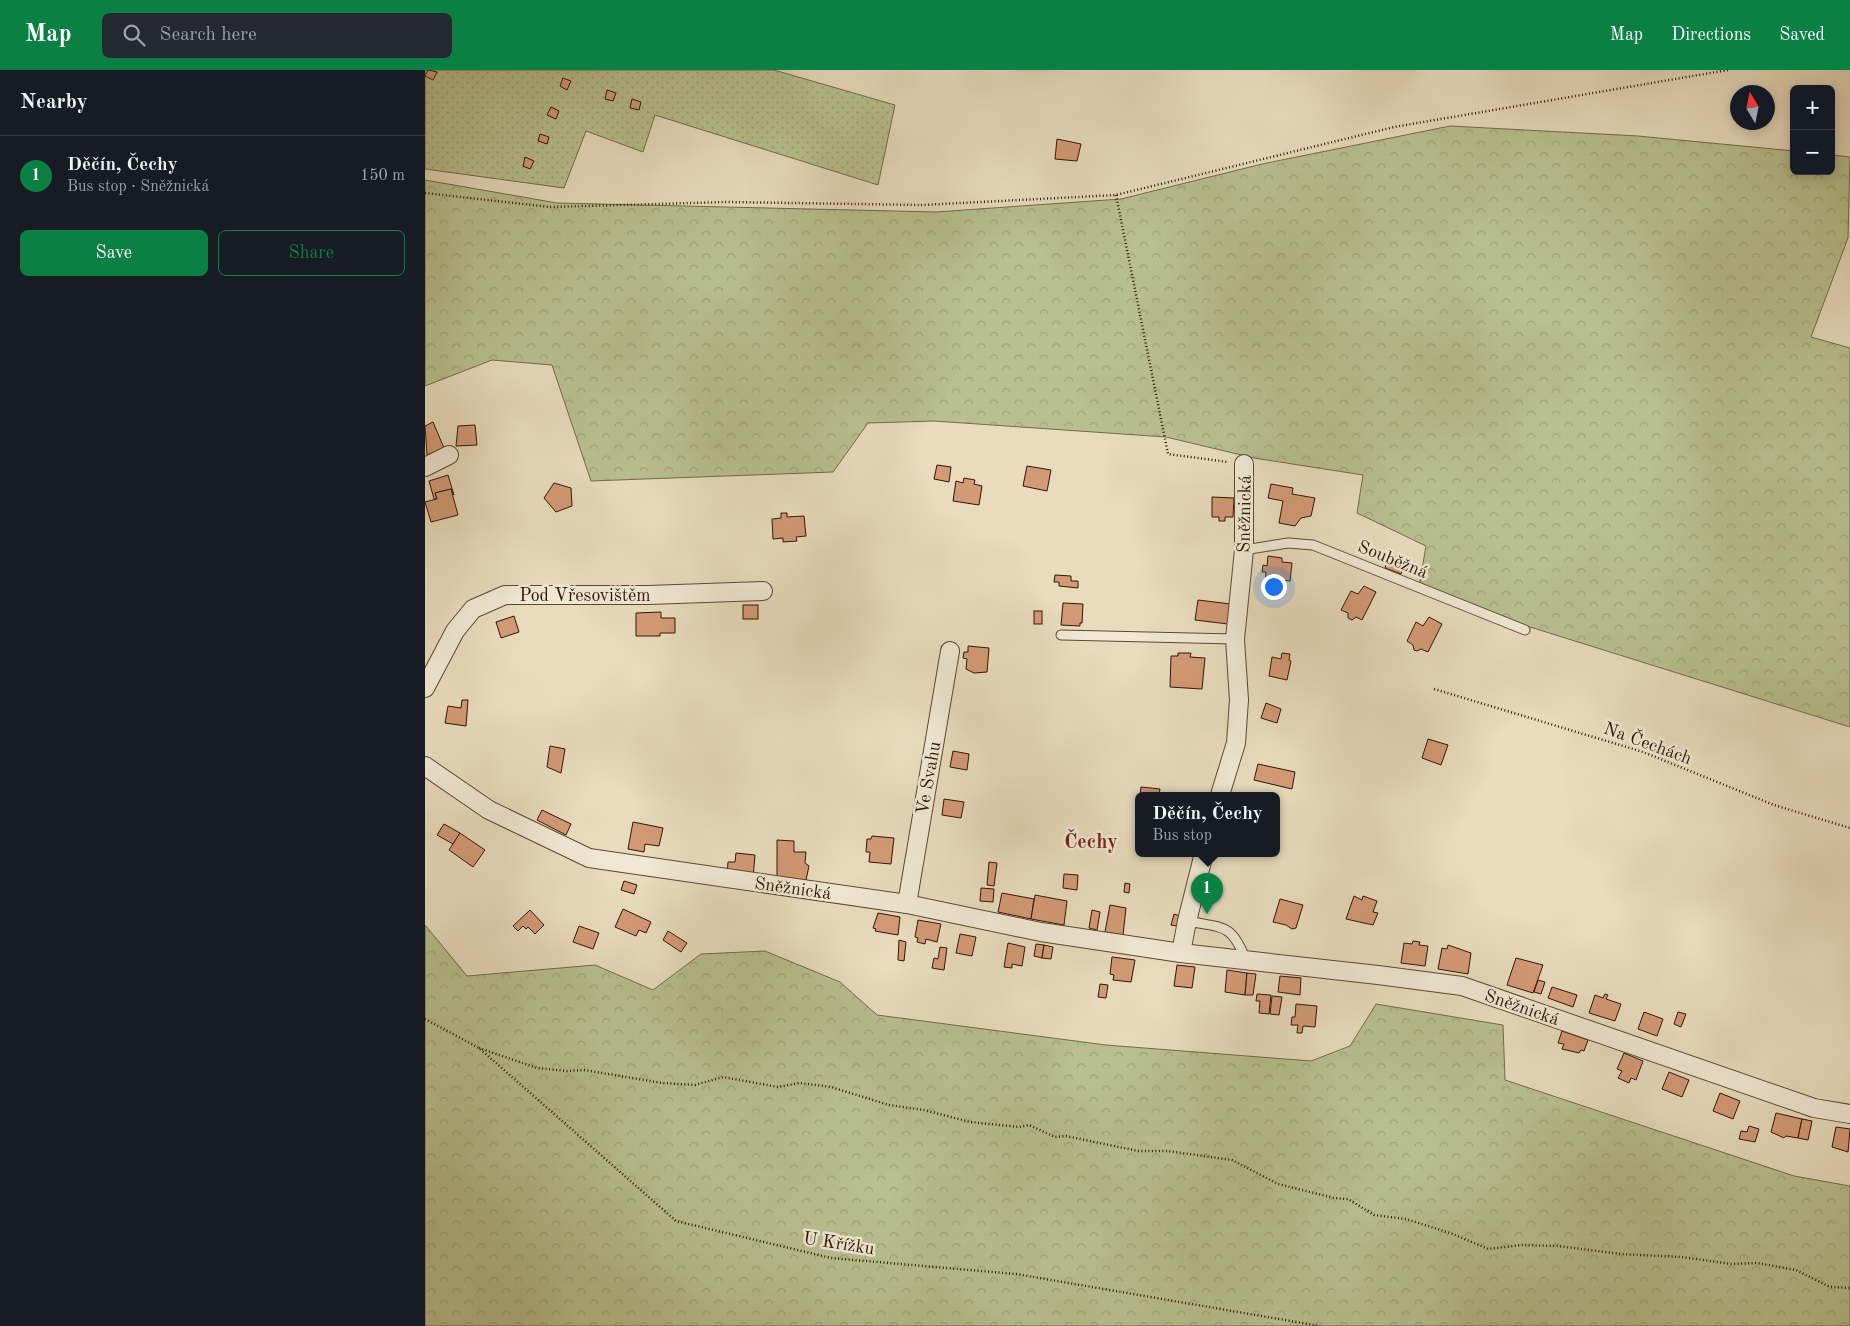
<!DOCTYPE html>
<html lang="en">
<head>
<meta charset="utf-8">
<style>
  :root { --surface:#171b24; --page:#242831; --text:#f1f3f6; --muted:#9ea1a6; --line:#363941; --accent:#0b8043 }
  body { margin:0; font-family:"Old Standard TT",serif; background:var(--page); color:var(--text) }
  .controls { position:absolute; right:15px; top:15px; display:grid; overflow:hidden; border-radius:8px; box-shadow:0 2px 12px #0003 }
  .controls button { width:45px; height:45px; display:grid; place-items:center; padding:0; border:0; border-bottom:1px solid var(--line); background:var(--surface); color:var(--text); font:25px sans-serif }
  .compass { position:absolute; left:1305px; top:15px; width:45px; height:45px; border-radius:50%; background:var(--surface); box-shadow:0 2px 12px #0003; rotate:350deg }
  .you { position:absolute; left:848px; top:516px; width:18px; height:18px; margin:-12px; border:4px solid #fff; border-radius:50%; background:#1a73e8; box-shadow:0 0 0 8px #1a73e833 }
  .badge { display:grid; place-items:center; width:32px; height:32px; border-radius:50%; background:var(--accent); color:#fff; font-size:16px; font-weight:700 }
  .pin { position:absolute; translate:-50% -41px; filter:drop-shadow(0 1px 2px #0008) }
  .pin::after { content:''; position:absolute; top:26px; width:18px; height:15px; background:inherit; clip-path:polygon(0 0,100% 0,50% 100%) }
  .popup { position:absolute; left:710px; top:722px; width:145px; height:65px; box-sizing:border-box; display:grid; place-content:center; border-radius:8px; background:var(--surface); filter:drop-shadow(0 1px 4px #0005); font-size:16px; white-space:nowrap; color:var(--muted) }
  .popup b { font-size:19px; color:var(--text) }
  .popup::after { content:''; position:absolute; left:50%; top:100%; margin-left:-10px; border:10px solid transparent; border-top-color:var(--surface) }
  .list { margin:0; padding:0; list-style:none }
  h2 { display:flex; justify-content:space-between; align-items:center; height:65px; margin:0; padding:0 20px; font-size:21px }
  h2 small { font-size:16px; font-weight:400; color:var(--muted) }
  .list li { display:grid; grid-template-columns:32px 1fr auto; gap:15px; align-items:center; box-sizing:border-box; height:80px; padding:0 20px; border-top:1px solid var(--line) }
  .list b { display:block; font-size:19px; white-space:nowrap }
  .list p { margin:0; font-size:16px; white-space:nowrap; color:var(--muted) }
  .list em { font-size:16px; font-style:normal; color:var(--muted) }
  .actions { display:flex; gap:10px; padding:15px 20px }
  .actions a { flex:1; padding:11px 0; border:1px solid var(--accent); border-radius:8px; text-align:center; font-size:18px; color:var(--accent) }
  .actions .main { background:var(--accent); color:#fff }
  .icon { flex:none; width:28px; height:28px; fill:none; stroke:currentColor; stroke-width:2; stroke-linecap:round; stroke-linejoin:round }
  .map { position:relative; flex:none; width:1425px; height:1256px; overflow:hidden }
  header { display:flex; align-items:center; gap:30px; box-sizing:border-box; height:70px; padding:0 25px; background:var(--accent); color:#fff }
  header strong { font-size:24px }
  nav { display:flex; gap:28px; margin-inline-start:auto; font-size:18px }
  .search { width:350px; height:45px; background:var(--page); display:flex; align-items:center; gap:12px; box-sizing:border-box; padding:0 18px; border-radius:8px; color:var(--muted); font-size:19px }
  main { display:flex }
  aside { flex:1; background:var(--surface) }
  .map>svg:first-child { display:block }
</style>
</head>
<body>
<header>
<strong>Map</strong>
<div class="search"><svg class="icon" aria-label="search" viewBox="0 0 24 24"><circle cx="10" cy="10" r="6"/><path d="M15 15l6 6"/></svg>Search here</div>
<nav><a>Map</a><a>Directions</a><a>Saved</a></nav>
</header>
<main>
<aside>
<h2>Nearby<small></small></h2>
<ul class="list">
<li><span class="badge">1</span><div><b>Děčín, Čechy</b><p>Bus stop · Sněžnická</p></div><em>150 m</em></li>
</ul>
<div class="actions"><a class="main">Save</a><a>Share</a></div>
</aside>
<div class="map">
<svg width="1425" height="1256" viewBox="0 0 1425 1256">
  <defs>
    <pattern id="forest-crowns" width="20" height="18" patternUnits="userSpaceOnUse" patternTransform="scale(1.25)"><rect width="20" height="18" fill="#b8c090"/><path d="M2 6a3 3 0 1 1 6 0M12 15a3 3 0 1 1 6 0" fill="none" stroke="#9fa47b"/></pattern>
    <pattern id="garden-dots" width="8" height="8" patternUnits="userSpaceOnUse" patternTransform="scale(1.25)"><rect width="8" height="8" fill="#b8c090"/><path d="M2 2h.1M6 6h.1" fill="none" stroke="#9fa47b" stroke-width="1.8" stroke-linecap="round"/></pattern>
  </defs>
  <rect width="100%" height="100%" fill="#e8dcbd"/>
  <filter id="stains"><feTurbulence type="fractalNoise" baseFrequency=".004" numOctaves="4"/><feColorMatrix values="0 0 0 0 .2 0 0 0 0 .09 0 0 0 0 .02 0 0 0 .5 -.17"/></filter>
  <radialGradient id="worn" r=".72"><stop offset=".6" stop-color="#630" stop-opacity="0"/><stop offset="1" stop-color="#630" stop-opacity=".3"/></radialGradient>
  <g fill="url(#forest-crowns)" stroke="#746a4a">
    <path d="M1025,56L1213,66L1369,81V101H1406V85L1425,87L1423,168L1386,267L1425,278V657L993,522L1001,476L932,443L938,405L829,388L741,367L509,351L443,353L408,402L166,411L127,295L67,290L0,316V110L132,133L511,142L696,129L837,94Z"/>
    <path d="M0,855L42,906L170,895L228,920L276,884L340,881L415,912L452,945L681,975L886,991L925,976L951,934L1078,955L1080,1010L1369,1106L1425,1116V1256H0Z"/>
  </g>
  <path fill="url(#garden-dots)" stroke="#746a4a" d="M0,0H349L470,35L453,115L230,45L218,82L161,61L139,118L0,99Z"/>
  <g fill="#d39a76" stroke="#311403">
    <path d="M3,0L12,2L8,10L0,6Z"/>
    <path d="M138,8L146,11L142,20L135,16Z"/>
    <path d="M182,20L191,23L188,31L180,29Z"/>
    <path d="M207,29L216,32L214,40L205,38Z"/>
    <path d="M126,37L134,41L131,49L122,45Z"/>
    <path d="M115,64L124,67L122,74L113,71Z"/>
    <path d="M632,69L656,74L652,91L630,89Z"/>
    <path d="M100,87L109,91L105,99L98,96Z"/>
    <path d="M8,352L19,378L2,385L0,356Z"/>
    <path d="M50,355L52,375L31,376L33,356Z"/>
    <path d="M512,395L526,397L524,412L509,409Z"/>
    <path d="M602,396L626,400L622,421L598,416Z"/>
    <path d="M23,405L29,425L26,419L10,423L12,429H9L4,411Z"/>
    <path d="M539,408L550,410L549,414L557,416L554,435L528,431L531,411L538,413Z"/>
    <path d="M129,413L146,418L147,436L131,442L119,428Z"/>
    <path d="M846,414L868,418L867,424L890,428L886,446L876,448L870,456L854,453L858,431L843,428Z"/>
    <path d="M26,419L33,445L6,452L0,432L12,429L10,423Z"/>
    <path d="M787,427L809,428L808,447H800V451H794V447H787Z"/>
    <path d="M356,443H362V447L379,446L381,466L371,467L372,471L358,472V468L348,469L347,449L356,448Z"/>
    <path d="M843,486L857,488V492L867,493L865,511L855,510L854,516L840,514L841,502H837L838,495L842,496Z"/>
    <path d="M969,486L979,492L976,504L960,498L963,487L968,489Z"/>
    <path d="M630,505L646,506V511H653V518L634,516V512H629Z"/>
    <path d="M939,516L951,522L937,550L931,547L927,550L923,548V543L916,540L926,521L933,524Z"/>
    <path d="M773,530L806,534L803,554L770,550Z"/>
    <path d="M638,533L658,534L657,553H655V556L636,555Z"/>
    <rect x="318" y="535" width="15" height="14"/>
    <rect x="609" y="541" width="8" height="13"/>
    <path d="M236,542V548H250V563H235V566H211V543Z"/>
    <path d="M89,546L94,562L76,568L71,552Z"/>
    <path d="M1004,547L1017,554L1003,582L996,579L992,581L989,580L988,575L982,571L991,552L998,556Z"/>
    <path d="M543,576L564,578L562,602L549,603L541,599L542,589L538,588L539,582H543Z"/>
    <path d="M753,583H766L765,587L780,588L777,619L745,617L746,586H753Z"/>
    <path d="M857,583L865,584L864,590L866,591L862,610L844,606L847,587L856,589Z"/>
    <path d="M37,630H43L41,656L20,653L23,636L36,638Z"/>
    <path d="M841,633L856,639L852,653L836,648Z"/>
    <path d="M1003,669L1023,675L1016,695L997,688Z"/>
    <path d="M125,676L140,679L136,703L122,697Z"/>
    <path d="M528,681L544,684L542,700L525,697Z"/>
    <path d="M833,694L870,702L867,719L829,710Z"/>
    <path d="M716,717L735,719L734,725H715Z"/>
    <path d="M519,729L539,732L536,748L517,745Z"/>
    <path d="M117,740L146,754L141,765L112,750Z"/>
    <path d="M208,752L238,758L234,776L220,774L219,782L203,779Z"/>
    <path d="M19,754L35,763L28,774L12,765Z"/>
    <path d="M35,763L60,780L48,797L24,780Z"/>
    <path d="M447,766L469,768L466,794L444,792L445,782H441L442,769H446Z"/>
    <path d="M352,770L369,771V782H381L380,793L384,796L381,810H352Z"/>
    <path d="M311,783L330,785L328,809L302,806L303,792H310Z"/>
    <path d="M564,792L572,793L569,816L562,815Z"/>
    <path d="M639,804L653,805L652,820L638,818Z"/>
    <path d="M199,811L212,815L209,824L196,820Z"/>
    <path d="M700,813L705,814L704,823L699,822Z"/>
    <path d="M556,818L569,819L568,832L555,831Z"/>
    <path d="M577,823L609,829L606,849L573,842Z"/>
    <path d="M610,825L642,831L639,855L606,849Z"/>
    <path d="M929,826L937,830L938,826L952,831L948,842L953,843L948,855L921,849Z"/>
    <path d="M855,829L878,835L871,858L867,859L861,855L848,852Z"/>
    <path d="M685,835L701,838L698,865L680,862Z"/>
    <path d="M198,839L226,852L221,863L214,860L211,866L190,857Z"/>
    <path d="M105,840L119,855L110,864L103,857L101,859L98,856L93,861L88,856Z"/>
    <path d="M667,840L675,842L672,860L664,858Z"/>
    <path d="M453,843L475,847L473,865L450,861L451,859L448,858Z"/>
    <path d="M749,844L755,846L752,856L746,855Z"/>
    <path d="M493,850L516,854L512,872L501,869L500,874L492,872L493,868L490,867Z"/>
    <path d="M154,856L174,863L168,879L148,872Z"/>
    <path d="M243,861L262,873L256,882L238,870Z"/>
    <path d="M535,864L551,867L547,886L531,883Z"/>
    <path d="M474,870L481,872L479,891L473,890Z"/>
    <path d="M988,871L995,872L994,875L1003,876L1000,896L976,893L979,873L987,874Z"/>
    <path d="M583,873L600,877L597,896L587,894V898L579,897Z"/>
    <path d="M611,874L619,875L617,888L609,886Z"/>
    <path d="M619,875L628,877L626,889L617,888Z"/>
    <path d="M1023,875L1046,883L1043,904L1013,899L1017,878L1022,879Z"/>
    <path d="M515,877L522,878L519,900L507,898L509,888L513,889Z"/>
    <path d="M687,887L710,890L706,912L688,910L689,905L685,904Z"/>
    <path d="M1091,888L1118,895L1108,923L1082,915Z"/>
    <path d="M752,895L770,897L767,918L749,916Z"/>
    <path d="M802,900L822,903L820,925L800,922Z"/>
    <path d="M822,903L831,904L828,925H820Z"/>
    <path d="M855,906L876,908L875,925L853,922Z"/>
    <path d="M1113,910L1120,912L1116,924L1109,922Z"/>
    <path d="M675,914L683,915L681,928L673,927Z"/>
    <path d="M1127,917L1152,925L1148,937L1123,928Z"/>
    <path d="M832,924L846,925L844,944L834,943L835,931H831Z"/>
    <path d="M1180,924L1183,925L1181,929L1196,934L1190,951L1164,943L1170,925L1178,928Z"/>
    <path d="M847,926L857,927L854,945L845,944Z"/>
    <path d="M871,934L892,936L890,957L878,956L877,963H872L873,955H866L867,947H870Z"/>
    <path d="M1219,942L1238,949L1232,966L1213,959Z"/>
    <path d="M1253,942L1261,944L1256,957L1249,954Z"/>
    <path d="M1137,961L1163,970L1159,981L1156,980L1154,983L1137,979L1139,974L1133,973Z"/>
    <path d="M1199,983L1218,991L1211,1010L1206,1008L1204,1013L1193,1008L1197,1001L1192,999Z"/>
    <path d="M1244,1002L1264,1010L1257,1027L1237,1019Z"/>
    <path d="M1295,1023L1315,1031L1308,1049L1288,1041Z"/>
    <path d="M1351,1043L1377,1049L1373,1068L1361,1066L1359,1068L1346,1062Z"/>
    <path d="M1377,1049L1387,1051L1383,1070L1373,1068Z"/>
    <path d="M1324,1056L1334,1059L1330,1072L1314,1069L1316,1061L1322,1062Z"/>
    <path d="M1411,1057L1425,1059L1423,1082L1407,1077Z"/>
  </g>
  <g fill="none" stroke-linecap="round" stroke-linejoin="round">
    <g stroke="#5f4632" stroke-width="11">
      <g id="lane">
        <path d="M819,480L863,473L888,475L1100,560"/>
        <path d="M636,565L810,569"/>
        <path d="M762,851C798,858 807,853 821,891"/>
      </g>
    </g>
    <g stroke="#5f4632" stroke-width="20">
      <g id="street">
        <path d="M0,397L24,385"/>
        <path d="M0,618L30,561L48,539L80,525H223L338,521"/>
        <path d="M0,696L64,740L164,788L482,834L616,862L756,883L953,905L1037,916L1389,1038L1425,1044"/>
        <path d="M795,725L811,673L814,630L810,569L819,480V394"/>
        <path d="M482,834L525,581"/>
        <path d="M756,883L762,851L779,783"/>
      </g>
    </g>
    <g stroke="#311403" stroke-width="2.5" stroke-dasharray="1 2.5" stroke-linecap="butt">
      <path d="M0,123L125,137L302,132L498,135L691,125L969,57L1303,0"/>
      <path d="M691,125L743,384L803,392"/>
      <path d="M1009,619L1218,682L1349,735L1425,758"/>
      <path d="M0,949L54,978L251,1151L406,1188L591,1204L895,1256"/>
      <path d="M54,978L112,998L142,1001L159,1000L237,1013L270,1015L298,1007L353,1017L374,1013L406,1017L464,1035L499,1040L545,1052L594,1057L604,1055L630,1067L641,1066L713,1081H743L807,1090L853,1114L909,1128L923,1129L949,1145L981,1149L1028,1164L1063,1179L1097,1175L1133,1176L1196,1184L1257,1187L1306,1194L1332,1193L1371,1200L1405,1217L1425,1218"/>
    </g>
    <use href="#lane" stroke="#f0e8d4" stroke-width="9"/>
    <use href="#street" stroke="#f0e8d4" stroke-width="18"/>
  </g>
  <g text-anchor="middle" stroke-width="5" stroke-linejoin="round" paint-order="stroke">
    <g font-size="18" fill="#311403" stroke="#f0e8d4">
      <text transform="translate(819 444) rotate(-89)" y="6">Sněžnická</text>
      <text transform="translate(968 489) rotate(22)" y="6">Souběžná</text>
      <text x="160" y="531">Pod Vřesovištěm</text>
      <text transform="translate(1223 673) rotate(20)" y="6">Na Čechách</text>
      <text transform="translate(503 708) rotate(-80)" y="6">Ve Svahu</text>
      <text transform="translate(368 818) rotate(8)" y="6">Sněžnická</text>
      <text transform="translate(1097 937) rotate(19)" y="6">Sněžnická</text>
      <text transform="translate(414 1173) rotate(9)" y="6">U Křížku</text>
    </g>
    <g font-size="20" font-weight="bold" fill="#7a1f14" stroke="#f0e8d4">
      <text x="666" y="778">Čechy</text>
    </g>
  </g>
  <rect width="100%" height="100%" filter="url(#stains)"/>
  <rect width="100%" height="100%" fill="url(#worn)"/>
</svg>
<div class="controls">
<button>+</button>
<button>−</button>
</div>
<svg class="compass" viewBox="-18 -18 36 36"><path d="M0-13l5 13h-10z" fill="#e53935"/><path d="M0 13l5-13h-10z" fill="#9ea1a6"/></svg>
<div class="you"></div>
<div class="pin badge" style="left:782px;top:844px">1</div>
<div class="popup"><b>Děčín, Čechy</b>Bus stop</div>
</div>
</main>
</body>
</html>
